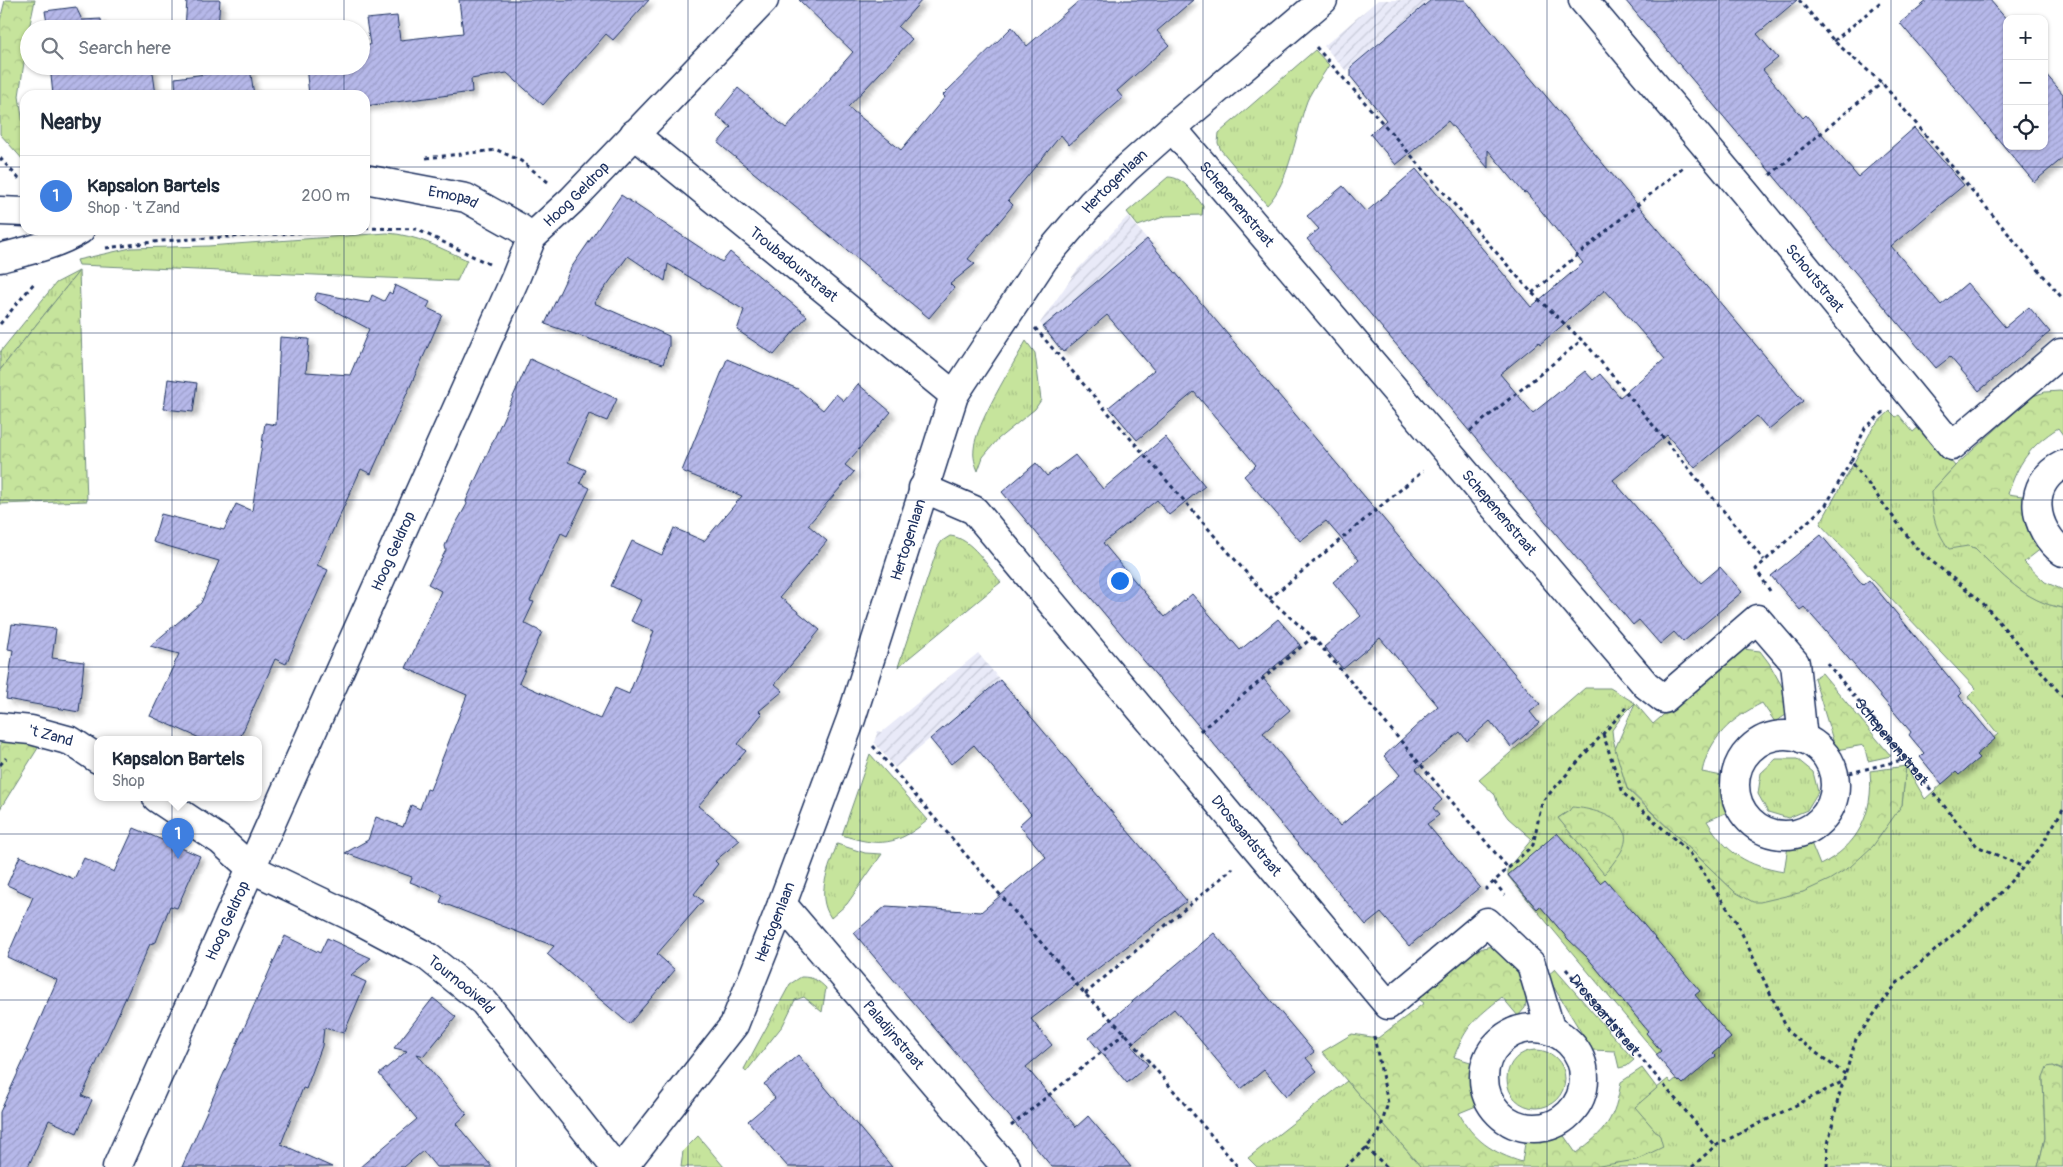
<!DOCTYPE html>
<html lang="en">
<head>
<meta charset="utf-8">
<style>
  :root { --surface:#fff; --page:#f2f2f3; --text:#1f2937; --muted:#747a83; --line:#e0e1e3; --accent:#d93025 }
  body { margin:0; font-family:Pangolin,sans-serif; background:var(--page); color:var(--text) }
  .controls { position:absolute; right:15px; top:15px; display:grid; overflow:hidden; border-radius:10px; box-shadow:0 1px 4px #0004 }
  .controls button { width:45px; height:45px; display:grid; place-items:center; padding:0; border:0; border-bottom:1px solid var(--line); background:var(--surface); color:var(--text); font:25px sans-serif }
  .you { position:absolute; left:1119px; top:580px; width:18px; height:18px; margin:-12px; border:4px solid #fff; border-radius:50%; background:#1a73e8; box-shadow:0 0 0 8px #1a73e833 }
  .badge { display:grid; place-items:center; width:32px; height:32px; border-radius:50%; background:var(--accent); color:#fff; font-size:16px; font-weight:700 }
  .pin { position:absolute; translate:-50% -41px; filter:drop-shadow(0 1px 2px #0008) }
  .pin::after { content:''; position:absolute; top:26px; width:18px; height:15px; background:inherit; clip-path:polygon(0 0,100% 0,50% 100%) }
  .popup { position:absolute; left:94px; top:736px; width:168px; height:65px; box-sizing:border-box; display:grid; place-content:center; border-radius:10px; background:var(--surface); filter:drop-shadow(0 1px 4px #0005); font-size:16px; white-space:nowrap; color:var(--muted) }
  .popup b { font-size:19px; color:var(--text) }
  .popup::after { content:''; position:absolute; left:50%; top:100%; margin-left:-10px; border:10px solid transparent; border-top-color:var(--surface) }
  .list { margin:0; padding:0; list-style:none }
  h2 { display:flex; justify-content:space-between; align-items:center; height:65px; margin:0; padding:0 20px; font-size:21px }
  h2 small { font-size:16px; font-weight:400; color:var(--muted) }
  .list li { display:grid; grid-template-columns:32px 1fr auto; gap:15px; align-items:center; box-sizing:border-box; height:80px; padding:0 20px; border-top:1px solid var(--line) }
  .list b { display:block; font-size:19px; white-space:nowrap }
  .list p { margin:0; font-size:16px; white-space:nowrap; color:var(--muted) }
  .list em { font-size:16px; font-style:normal; color:var(--muted) }
  .icon { flex:none; width:28px; height:28px; fill:none; stroke:currentColor; stroke-width:2; stroke-linecap:round; stroke-linejoin:round }
  .map { position:relative; flex:none; width:2063px; height:1167px; overflow:hidden }
  .search { position:absolute; background:var(--surface); box-shadow:0 1px 4px #0004; left:20px; top:20px; width:350px; height:55px; display:flex; align-items:center; gap:12px; box-sizing:border-box; padding:0 18px; border-radius:28px; color:var(--muted); font-size:19px }
  .panel { position:absolute; background:var(--surface); box-shadow:0 1px 4px #0004; left:20px; top:90px; width:350px; height:145px; border-radius:15px }
  .map>svg:first-child { display:block }
</style>
</head>
<body>
<div class="map">
<svg width="2063" height="1167" viewBox="0 0 2063 1167">
  <defs>
    <pattern id="industrial-furrows" width="10" height="10" patternUnits="userSpaceOnUse" patternTransform="scale(1.25)"><rect width="10" height="10" fill="#e9eaf8"/><path d="M-1 1l2-2M0 10L10 0M9 11l2-2" fill="none" stroke="#c7c9d7"/></pattern>
    <pattern id="grass-tufts" width="24" height="20" patternUnits="userSpaceOnUse" patternTransform="scale(1.25)"><rect width="24" height="20" fill="#c6e49c"/><path d="M3 7l-1-3M5 7V3M7 7l1-3M15 17l-1-3M17 17v-4M19 17l1-3" fill="none" stroke="#aac489"/></pattern>
    <pattern id="forest-crowns" width="20" height="18" patternUnits="userSpaceOnUse" patternTransform="scale(1.25)"><rect width="20" height="18" fill="#c6e49c"/><path d="M2 6a3 3 0 1 1 6 0M12 15a3 3 0 1 1 6 0" fill="none" stroke="#aac489"/></pattern>
    <pattern id="building-hatch" width="6" height="6" patternUnits="userSpaceOnUse" patternTransform="scale(1.25)"><rect width="6" height="6" fill="#b6b8e9"/><path d="M-1 1l2-2M0 6l6-6M5 7l2-2" fill="none" stroke="#9c9eca"/></pattern>
    <filter id="shadow"><feDropShadow dx="4.5" dy="4.5" stdDeviation="2.5" flood-color="#0004"/></filter>
  </defs>
  <rect width="100%" height="100%" fill="#fff"/>
  <filter id="ink" filterUnits="userSpaceOnUse"><feTurbulence type="fractalNoise" baseFrequency=".02" numOctaves="2"/><feDisplacementMap in="SourceGraphic" scale="10" xChannelSelector="R" yChannelSelector="G"/><feConvolveMatrix kernelMatrix="1 2 1 2 8 2 1 2 1" color-interpolation-filters="sRGB"/></filter>
  <g filter="url(#ink)">
    <g fill="url(#industrial-furrows)">
      <path d="M1378,0H1430L1346,71L1324,46Z"/>
      <path d="M1128,216L1147,239L1043,327L1040,323L1077,270Z"/>
      <path d="M978,653L1000,680L895,768L874,742L878,731L882,732Z"/>
    </g>
    <g fill="url(#grass-tufts)" stroke="#708a7d" fill-rule="evenodd">
      <path d="M1315,50L1329,65C1322,77 1312,89 1307,101C1296,131 1290,182 1267,205L1221,150L1218,143L1219,133Z"/>
      <path d="M1168,177C1184,177 1194,194 1203,206L1202,215L1166,216L1138,226L1127,212Z"/>
      <path d="M387,233C417,235 440,248 467,260L457,281L79,265L77,260L131,248L208,246Z"/>
      <path d="M79,271L0,370V352L56,283Z"/>
      <path d="M1026,341L1035,353L1041,400L1035,409L998,439L983,457L978,471C975,464 973,457 974,449C975,425 1013,365 1026,341Z"/>
      <path d="M1890,411L1896,417L1899,415L1913,432L1921,425L1955,466L1931,492L1968,546L1975,548C2001,574 2025,601 2063,608V1070L2053,1066L2043,1077L2045,1138L2038,1167H1593L1660,1136L1634,1107L1668,1079L1671,1083L1677,1078L1508,876V868L1532,839L1508,818L1498,804L1495,795L1479,780L1585,688H1610L1635,703L1622,716L1612,730L1613,739L1627,789L1735,892H1803L1902,805L1906,766L1925,799L1998,734L1968,697L1976,689L1820,524L1874,426ZM1569,811L1604,873L1558,818Z"/>
      <path d="M950,536C972,538 987,566 1001,582L898,667L938,547L942,541Z"/>
      <path d="M870,754L928,820C897,846 879,847 842,835Z"/>
      <path d="M1776,759H1797L1813,772L1818,792L1807,810L1788,818L1768,812L1758,794L1761,773Z"/>
      <path d="M837,844L865,853L882,854L847,904L831,918C815,894 829,869 837,844Z"/>
      <path d="M1555,969L1634,1060L1627,1066L1619,1068L1615,1051L1592,1050L1547,976Z"/>
      <path d="M801,977C813,977 818,980 826,988L822,1012L804,997L795,1000L783,1025L746,1072L744,1069L790,984Z"/>
      <circle cx="1536" cy="1079" r="29"/>
      <path d="M1347,1081L1421,1167H1257L1248,1158Z"/>
      <path d="M698,1136L724,1167H681L683,1151Z"/>
    </g>
    <g fill="url(#forest-crowns)" stroke="#708a7d">
      <path d="M5,0H35L29,29L19,96L25,139V162L0,134V21Z"/>
      <path d="M79,271L87,501L0,504V370Z"/>
      <path d="M2060,391L2063,392V435L2058,428C2030,446 2018,463 2008,494L2029,497L2042,548L2024,562L2045,582L2063,590V608C2025,602 2001,574 1975,548L1968,546L1949,549C1934,527 1933,518 1931,492L1955,466L2033,396L2045,392Z"/>
      <path d="M1743,649L1760,651L1769,663L1789,699L1786,715L1775,722L1762,703C1732,718 1709,738 1702,772L1727,777L1730,811L1707,821C1726,853 1747,866 1784,872L1788,846L1811,843L1820,865C1858,846 1874,814 1870,771L1906,766L1902,805L1873,846L1850,867L1829,880L1803,892L1760,902H1753L1735,892L1627,788L1615,749L1635,703L1653,724L1710,674Z"/>
      <path d="M1822,673L1891,756L1868,761L1864,745L1836,750L1814,678Z"/>
      <path d="M0,732L43,740L0,809Z"/>
      <path d="M1572,807C1598,809 1642,822 1619,855C1614,862 1610,868 1604,874L1558,818L1569,811Z"/>
      <path d="M1493,946L1508,955L1528,990L1525,1008L1518,1016L1502,997C1475,1019 1467,1024 1454,1057L1477,1064V1084L1481,1104L1459,1113C1473,1140 1493,1153 1522,1162L1526,1137L1544,1140L1562,1133L1576,1153C1606,1131 1615,1119 1621,1082L1642,1068L1657,1088L1635,1107L1660,1136L1663,1147L1636,1160L1593,1167H1421L1322,1052L1352,1034L1378,1038L1424,1003L1416,997C1438,979 1465,949 1493,946Z"/>
      <path d="M2053,1066L2063,1071V1167H2038L2045,1138L2043,1077L2047,1067Z"/>
    </g>
    <g fill="url(#building-hatch)" stroke="#1b2f5e" fill-rule="evenodd" filter="url(#shadow)">
      <path d="M187,0H220L218,29H185Z"/>
      <path d="M459,0H649L613,40L606,34L543,105L507,73L471,79L472,92L365,106V95H309L306,66H361V47L370,45L366,19L397,16L400,40L463,33Z"/>
      <path d="M799,0H922L898,27L912,39L848,107L901,150L945,97L943,95L1012,27L1027,46L1080,0H1193L1157,31L1169,45L1117,91L1123,98L1069,145L1061,135L1008,200L1013,205L968,259L975,264L950,284L954,288L929,318L718,143L731,127L716,115L738,88L786,128L853,52Z"/>
      <path d="M1431,0H1465L1803,401L1769,430L1757,416L1695,468L1667,435L1613,480L1701,583L1720,567L1742,592L1683,642L1674,632L1660,644L1639,620L1633,625L1307,239L1319,229L1307,216L1343,186L1366,212L1416,169L1531,307L1583,263L1526,192L1524,193L1488,150V168L1448,121L1396,165L1370,134L1386,120L1351,77V67ZM1605,290L1665,359L1620,397L1600,374L1593,380L1585,371L1533,413L1500,374L1539,342L1540,344Z"/>
      <path d="M1625,0H1797L1757,34L1778,58L1763,70L1803,118L1806,115L1858,177L1914,128L1964,185L1891,246L1941,305L1967,283L2005,327L2029,307L2050,332L1979,391L1950,357L1936,368Z"/>
      <path d="M1928,0H1990L2007,20V146H2044V72L2063,94V158L2034,182L1900,23Z"/>
      <path d="M76,7L82,20L101,19L102,29H48L45,11Z"/>
      <path d="M50,66H152L156,95H53Z"/>
      <path d="M250,68L254,95H176L175,78Z"/>
      <path d="M621,195L722,262L730,252L807,316L774,355L737,330L744,310L668,264L665,281L628,256L594,303L669,336V346L663,364L545,324L571,268Z"/>
      <path d="M1147,239L1540,704L1530,712L1539,723L1511,747L1490,721L1467,741L1460,732L1416,769L1442,800L1433,808L1439,815L1427,824L1480,887L1409,946L1381,913L1366,925L1002,492L1036,463L1047,476L1075,455L1103,489L1165,437L1205,486L1169,515L1157,500L1103,543L1165,617L1192,594L1240,650L1278,619L1300,645L1262,677L1290,710L1263,733L1340,826L1400,775L1384,756L1438,706L1380,638L1343,669L1324,647L1361,616L1333,582L1359,560L1326,521L1300,541L1244,476L1256,465L1194,392L1137,440L1109,407L1154,370L1107,315L1063,352L1043,327Z"/>
      <path d="M395,285L430,302L427,308L442,315L371,474L361,469L317,565L328,570L286,664L275,659L239,740H204L150,716L179,654L150,646L201,603L219,561L153,542L161,514L224,530L236,504L252,511L265,423L276,425L280,337L309,339L306,372L350,375L369,329L314,300L317,293L369,303L372,295L384,301L389,292L392,294Z"/>
      <path d="M530,359L617,399L607,421L589,414L568,462L586,470L580,483L590,488L567,536L561,533L530,601L534,602L524,623L542,632L519,683L600,719L615,688L629,694L654,631L631,621L641,600L611,586L632,541L662,555L674,528L704,541L742,496L682,471L727,359L798,389L823,410L836,394L844,401L858,384L891,412L845,465L854,472L808,525L827,541L780,597L820,630L775,684L783,691L759,711L762,714L738,744L746,751L698,806L740,840L715,861L718,864L694,894L703,901L657,954L675,970L629,1024L547,954L554,946L440,902L443,895L410,882L412,877L345,853L368,840L376,817L403,827L411,805L420,809L427,789L430,790L467,695L406,668L441,591L428,584L446,550L445,546L449,536L467,504L466,501Z"/>
      <path d="M168,379L197,383L193,412L164,409Z"/>
      <path d="M1821,535L1863,585L1869,580L1962,693L1959,696L1995,739L1976,755L1979,758L1959,775L1956,772L1942,784L1920,757L1924,753L1909,735L1911,732L1820,625L1804,607L1800,610L1771,576Z"/>
      <path d="M12,624L56,629L52,658L84,662L79,712L6,699L13,650L8,649Z"/>
      <path d="M1000,680L1187,901L1031,1019L1052,1045L1026,1067L1076,1127L1088,1116L1131,1167H1052L854,933L886,906L981,912L1046,857L1019,825L1031,814L974,745L951,764L930,739Z"/>
      <path d="M134,828L200,856L177,908L170,906L156,942L150,944L108,1037L82,1096L92,1100L77,1133L49,1120L28,1167H0V1112L28,1051H26L57,980L7,957L33,897L7,885L20,856L74,879L84,858L114,872Z"/>
      <path d="M1557,833L1600,883L1605,879L1700,991L1695,995L1731,1038L1713,1053L1716,1056L1683,1084L1680,1081L1679,1082L1656,1055L1661,1051L1646,1033L1648,1031L1587,957L1568,939L1540,906L1537,909L1508,875Z"/>
      <path d="M1214,933L1314,1052L1306,1058L1317,1071L1286,1096L1264,1070L1241,1089L1174,1009L1131,1045L1148,1065L1127,1083L1089,1038Z"/>
      <path d="M285,936L320,953L327,938L371,958L351,975L366,982L344,1033L324,1028L322,1046L306,1089L303,1088L281,1144L332,1167H182Z"/>
      <path d="M433,998L456,1017L424,1056L417,1054L467,1114L456,1124L492,1167H436L423,1151L404,1167H360L417,1119L379,1074L407,1051L394,1048Z"/>
      <path d="M798,1055L857,1125L892,1167H788L748,1121L775,1098L764,1084Z"/>
    </g>
    <g fill="none" stroke-linecap="round" stroke-linejoin="round">
      <g stroke="#1b2f5e" stroke-width="31">
        <g id="street">
          <path id="s3" d="M1583,0L1746,194L1952,446L2061,353L2063,355"/>
          <path id="s4" d="M1172,128L1646,685L1664,699L1757,619L1795,663L1803,739"/>
          <path id="s5" d="M634,134L954,395"/>
          <path id="s6" d="M365,179L466,198L518,227L532,237"/>
          <path d="M0,211L25,212"/>
          <path d="M0,258C27,251 56,245 80,230"/>
          <path d="M2063,465C2025,483 2033,530 2063,552"/>
          <path id="s7" d="M923,488L974,510L1388,1005L1487,922L1531,964L1551,1031"/>
          <path id="s8" d="M0,727L31,730L71,741L98,759"/>
          <circle cx="1785" cy="785" r="50"/>
          <path id="s9" d="M157,798L220,840L252,869L353,917L428,957L484,1002L615,1167"/>
          <path id="s10" d="M782,904L1006,1167"/>
          <circle cx="1534" cy="1078" r="50"/>
          <path id="s11" d="M117,1167L515,279L532,237L572,200L764,0"/>
          <path id="s12" d="M623,1167L734,1025L782,904L851,719L954,395L1044,259L1091,204L1126,169L1172,128L1323,0"/>
        </g>
      </g>
      <g stroke="#1b2f5e" stroke-width="3" stroke-dasharray="4 4" stroke-linecap="butt">
        <path d="M1799,0L1834,41L1882,83L2063,299"/>
        <path d="M1834,41L1883,0"/>
        <path d="M1316,47L1532,293L1587,345L1764,560"/>
        <path d="M0,158L21,181"/>
        <path d="M426,158L497,150L521,161L548,182"/>
        <path d="M1770,175L1882,83"/>
        <path d="M365,228L416,229L489,264"/>
        <path d="M106,248L162,241L342,230"/>
        <path d="M1532,293L1683,167"/>
        <path d="M0,324L35,282"/>
        <path d="M1035,328L1269,599L1313,637L1508,868"/>
        <path d="M1884,412L1865,428L1851,461L1918,550L1982,602L2063,697"/>
        <path d="M1470,431L1582,340"/>
        <path d="M1770,591L1756,569L1826,505L1851,461"/>
        <path d="M1269,599L1423,471"/>
        <path id="s1" d="M1827,663L1977,846L2023,867"/>
        <path d="M1200,731L1313,637"/>
        <path d="M1603,734L1623,793L1690,853L1736,921L1789,1033L1845,1074"/>
        <path d="M873,746L1085,994L1125,1033L1238,1167"/>
        <path d="M0,765L6,758"/>
        <path d="M1834,777L1906,759"/>
        <path d="M1494,882L1505,895"/>
        <path d="M1485,890L1533,845L1542,802L1626,708"/>
        <path id="s2" d="M1566,969L1715,1146"/>
        <path d="M1085,994L1233,868"/>
        <path d="M1011,1126L1125,1033"/>
        <path d="M1366,1148L1387,1167"/>
        <path d="M1345,1167L1366,1148L1379,1133L1388,1103L1373,1032"/>
        <path d="M1692,1167L1715,1146L1842,1082"/>
        <path d="M1827,1167L1828,1144L1838,1099L1856,1039L1896,984L1996,898L2040,848L2063,809"/>
      </g>
      <use href="#street" stroke="#fff" stroke-width="28"/>
    </g>
  </g>
  <path fill="none" stroke="#1b2f5e" stroke-width="1" stroke-opacity="0.55" d="M172,0V29M344,0V29M516,0V1167M688,0V1167M860,0V1167M1032,0V1167M1203,0V1167M1375,0V1167M1547,0V1167M1719,0V1167M1891,0V1167M172,66V95M344,66V95M0,167H25M365,167H2063M172,230V1167M344,230V1167M0,333H2063M0,500H2063M0,667H2063M0,834H2063M0,1000H2063"/>
  <g text-anchor="middle" stroke-width="5" stroke-linejoin="round" paint-order="stroke">
    <g font-size="15" fill="#1b2f5e" stroke="#fff">
      <text dy="5" stroke="none"><textPath href="#s12" startOffset="1116">Hertogenlaan</textPath></text>
      <text dy="5" stroke="none"><textPath href="#s11" startOffset="1080">Hoog Geldrop</textPath></text>
      <text dy="5" stroke="none"><textPath href="#s6" startOffset="90">Emopad</textPath></text>
      <text dy="5" stroke="none"><textPath href="#s4" startOffset="100">Schepenenstraat</textPath></text>
      <text dy="5" stroke="none"><textPath href="#s5" startOffset="206">Troubadourstraat</textPath></text>
      <text dy="5" stroke="none"><textPath href="#s3" startOffset="362">Schoutstraat</textPath></text>
      <text dy="5" stroke="none"><textPath href="#s4" startOffset="505">Schepenenstraat</textPath></text>
      <text dy="5" stroke="none"><textPath href="#s12" startOffset="696">Hertogenlaan</textPath></text>
      <text dy="5" stroke="none"><textPath href="#s11" startOffset="675">Hoog Geldrop</textPath></text>
      <text dy="5" stroke="none"><textPath href="#s8" startOffset="52">'t Zand</textPath></text>
      <text dy="5" stroke="none"><textPath href="#s1" startOffset="102">Schepenenstraat</textPath></text>
      <text dy="5" stroke="none"><textPath href="#s7" startOffset="480">Drossaardstraat</textPath></text>
      <text dy="5" stroke="none"><textPath href="#s11" startOffset="270">Hoog Geldrop</textPath></text>
      <text dy="5" stroke="none"><textPath href="#s12" startOffset="291">Hertogenlaan</textPath></text>
      <text dy="5" stroke="none"><textPath href="#s9" startOffset="359">Tournooiveld</textPath></text>
      <text dy="5" stroke="none"><textPath href="#s2" startOffset="60">Drossaardstraat</textPath></text>
      <text dy="5" stroke="none"><textPath href="#s10" startOffset="172">Paladijnstraat</textPath></text>
    </g>
  </g>
</svg>
<div class="controls">
<button>+</button>
<button>−</button>
<button><svg class="icon" aria-label="locate" viewBox="0 0 24 24"><circle cx="12" cy="12" r="6"/><path d="M12 2v4M12 18v4M2 12h4M18 12h4"/></svg></button>
</div>
<div class="you"></div>
<div class="pin badge" style="left:178px;top:859px;background:#3f7fe0">1</div>
<div class="popup"><b>Kapsalon Bartels</b>Shop</div>
<div class="search"><svg class="icon" aria-label="search" viewBox="0 0 24 24"><circle cx="10" cy="10" r="6"/><path d="M15 15l6 6"/></svg>Search here</div>
<section class="panel">
<h2>Nearby<small></small></h2>
<ul class="list">
<li><span class="badge" style="background:#3f7fe0">1</span><div><b>Kapsalon Bartels</b><p>Shop · 't Zand</p></div><em>200 m</em></li>
</ul>
</section>
</div>
</body>
</html>
